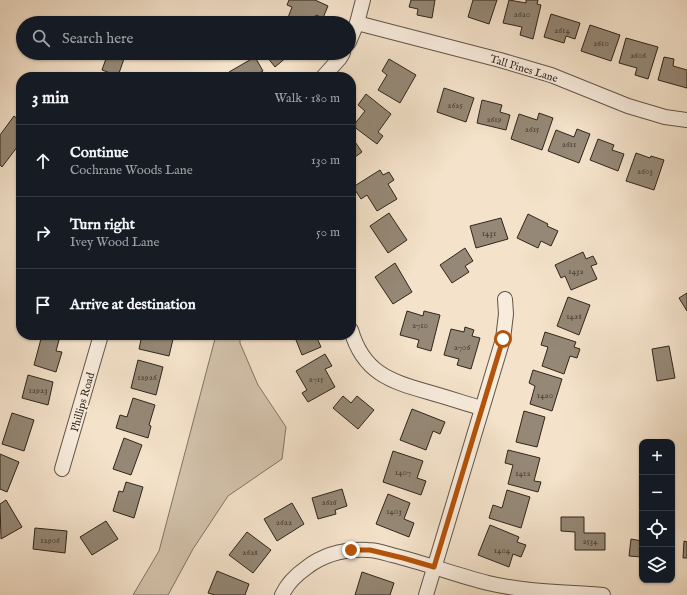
<!DOCTYPE html>
<html lang="en">
<head>
<meta charset="utf-8">
<style>
  :root { --surface:#171b24; --page:#242831; --text:#f1f3f6; --muted:#9ea1a6; --line:#363941 }
  body { margin:0; font-family:"IM FELL English",serif; background:var(--page); color:var(--text) }
  .controls { position:absolute; right:12px; bottom:12px; display:grid; overflow:hidden; border-radius:8px; box-shadow:0 1px 3px #0004 }
  .controls button { width:36px; height:36px; display:grid; place-items:center; padding:0; border:0; border-bottom:1px solid var(--line); background:var(--surface); color:var(--text); font:20px sans-serif }
  .stop { position:absolute; width:12px; height:12px; margin:-9px; border:3px solid #b45309; border-radius:50%; background:#fff }
  .stop.end { background:#b45309; border-color:#fff; box-shadow:0 1px 4px #0008 }
  .list { margin:0; padding:0; list-style:none }
  h2 { display:flex; justify-content:space-between; align-items:center; height:52px; margin:0; padding:0 16px; font-size:17px }
  h2 small { font-size:13px; font-weight:400; color:var(--muted) }
  .list li { display:grid; grid-template-columns:26px 1fr auto; gap:12px; align-items:center; box-sizing:border-box; height:72px; padding:0 16px; border-top:1px solid var(--line) }
  .list b { display:block; font-size:15px; white-space:nowrap }
  .list p { margin:0; font-size:13px; white-space:nowrap; color:var(--muted) }
  .list em { font-size:13px; font-style:normal; color:var(--muted) }
  .icon { flex:none; width:22px; height:22px; fill:none; stroke:currentColor; stroke-width:2; stroke-linecap:round; stroke-linejoin:round }
  .map { position:relative; flex:none; width:687px; height:595px; overflow:hidden }
  .search { position:absolute; background:var(--surface); box-shadow:0 1px 3px #0004; left:16px; top:16px; width:340px; height:44px; display:flex; align-items:center; gap:10px; box-sizing:border-box; padding:0 14px; border-radius:22px; color:var(--muted); font-size:15px }
  .panel { position:absolute; background:var(--surface); box-shadow:0 1px 3px #0004; left:16px; top:72px; width:340px; height:268px; border-radius:16px }
  .map>svg:first-child { display:block }
</style>
</head>
<body>
<div class="map">
<svg width="687" height="595" viewBox="0 0 687 595">
  <rect width="100%" height="100%" fill="#f4e2ca"/>
  <filter id="stains"><feTurbulence type="fractalNoise" baseFrequency=".005" numOctaves="4"/><feColorMatrix values="0 0 0 0 .2 0 0 0 0 .09 0 0 0 0 .02 0 0 0 .5 -.17"/></filter>
  <radialGradient id="worn" r=".72"><stop offset=".6" stop-color="#630" stop-opacity="0"/><stop offset="1" stop-color="#630" stop-opacity=".3"/></radialGradient>
  <path fill="#d3c2ac" stroke="#817464" d="M216,335H240V343L258,385L286,427L282,459L228,496L193,549L168,595H133L159,551Z"/>
  <g fill="#958876" stroke="#2f261c">
    <path d="M289,0H315L328,6L323,18L316,15L312,23H286L292,7L287,5Z"/>
    <path d="M411,0H435L432,18L417,15L418,9L409,7Z"/>
    <path d="M473,0H497L489,24L468,17Z"/>
    <path d="M509,0L526,3V0H538L537,4L541,5L533,39L520,35L522,27L503,23Z"/>
    <path d="M551,14L580,23L575,39L566,36L564,43L544,37Z"/>
    <path d="M590,25L620,35L611,61L581,51Z"/>
    <path d="M626,38L658,47L648,79L635,75L637,68L619,63Z"/>
    <path d="M108,53H126L118,76L102,70Z"/>
    <path d="M264,53H295L289,58L288,56L275,67Z"/>
    <path d="M255,57L263,71L253,76L254,77H232L229,72Z"/>
    <path d="M664,57L674,59L673,66L687,70V88L658,80Z"/>
    <path d="M389,59L416,75L400,103L378,90L387,75L382,71Z"/>
    <path d="M444,88L474,98L466,122L437,112Z"/>
    <path d="M366,94L391,114L378,132L383,136L377,144L353,126L365,111L358,105Z"/>
    <path d="M482,100L502,105L500,112L510,115L506,130L477,123Z"/>
    <path d="M539,113L553,118L542,150L511,139L519,114L537,120Z"/>
    <path d="M14,116L21,122V142L2,167L0,165V135Z"/>
    <path d="M577,129L590,134L579,163L548,151L556,130L574,137Z"/>
    <path d="M351,136L362,152L351,160Z"/>
    <path d="M598,139L614,145L612,150L624,154L618,171L590,160Z"/>
    <path d="M636,153L650,158L651,156L664,160L654,190L626,181Z"/>
    <path d="M380,170L383,175L389,172L394,180L388,184L397,199L377,211L367,195L361,199L353,187Z"/>
    <path d="M389,213L407,240L388,253L370,226Z"/>
    <path d="M528,214L548,224L547,226L558,231L551,246L541,241L538,248L517,238Z"/>
    <path d="M501,218L508,239L476,248L470,226Z"/>
    <path d="M465,248L473,261L465,266L469,272L452,283L440,265Z"/>
    <path d="M583,252L586,259L593,256L597,264L591,266L597,279L571,290L565,276L561,278L555,265Z"/>
    <path d="M395,263L412,292L393,304L375,277Z"/>
    <path d="M687,293V311L679,298Z"/>
    <path d="M568,297L590,305L579,335L557,326Z"/>
    <path d="M407,311L423,316L424,311L440,315L431,351L417,347L419,340L400,335Z"/>
    <path d="M465,327L474,330L472,336L480,338L471,369L457,365L459,359L444,355L451,329L464,332Z"/>
    <path d="M545,332L576,342L574,347L580,349L577,358L570,356L564,374L542,366L548,347L541,345Z"/>
    <path d="M42,335L59,340L56,351L62,352L56,372L34,365Z"/>
    <path d="M142,335H174L169,356L139,349Z"/>
    <path d="M294,335H319L320,337L317,338L321,347L302,355Z"/>
    <path d="M669,346L675,378L657,381L652,349Z"/>
    <path d="M325,354L332,366L325,369L335,387L308,402L302,393L307,390L296,371Z"/>
    <path d="M138,360L163,367L156,395L131,388Z"/>
    <path d="M533,370L562,379L552,411L530,404L535,386L529,383Z"/>
    <path d="M28,375L53,382L48,405L22,398Z"/>
    <path d="M343,396L351,403L357,396L374,410L358,429L333,408Z"/>
    <path d="M133,398L155,405L149,425L151,426L148,438L116,428L120,415L127,417Z"/>
    <path d="M412,409L445,422L440,434L433,431L426,450L400,440Z"/>
    <path d="M524,411L545,417L537,447L516,442Z"/>
    <path d="M12,413L34,420L24,451L2,444Z"/>
    <path d="M124,438L142,445L131,475L113,469Z"/>
    <path d="M508,450L540,458L534,481L541,482L538,492L508,484L513,465L505,463Z"/>
    <path d="M393,451L423,461L417,478L426,481L421,495L383,482Z"/>
    <path d="M0,454L19,462L7,492L0,489Z"/>
    <path d="M126,482L143,487L134,518L113,511L119,491L123,492Z"/>
    <path d="M342,489L347,506L335,510L336,514L318,519L312,498Z"/>
    <path d="M507,490L530,497L521,528L489,518L493,505L502,508Z"/>
    <path d="M388,494L410,503L404,519L414,523L409,537L376,524Z"/>
    <path d="M6,500L22,527L1,539L0,504Z"/>
    <path d="M292,503L304,524L277,541L264,519Z"/>
    <path d="M561,517H584V533H605V550H575V532L561,531Z"/>
    <path d="M106,521L118,539L92,555L80,537Z"/>
    <path d="M490,525L519,537L517,542L526,545L521,557L513,554L509,567L478,555Z"/>
    <path d="M35,528L67,531L65,553L33,549Z"/>
    <path d="M247,532L271,550L253,573L229,555Z"/>
    <path d="M631,539L642,541V557L629,556Z"/>
    <path d="M684,541L687,542V558H683Z"/>
    <path d="M217,571L249,584L245,595H215L208,593Z"/>
    <path d="M362,572L394,583L390,595H355Z"/>
  </g>
  <g fill="none" stroke-linecap="round" stroke-linejoin="round">
    <g stroke="#605548" stroke-width="16">
      <g id="minor">
        <path d="M357,23L500,60L551,75L628,106L665,117L687,120"/>
        <path d="M349,42L357,23L363,0"/>
        <path d="M323,77L340,58L343,53"/>
        <path d="M351,330C363,372 389,381 428,392C446,397 464,403 481,408"/>
        <path d="M62,469L101,335"/>
        <path d="M282,595C287,584 296,575 306,568C324,554 346,549 368,550C376,550 385,553 392,555C425,563 456,575 488,583C526,592 565,592 603,595"/>
        <path d="M426,595L503,339L506,314L505,299"/>
      </g>
    </g>
    <use href="#minor" stroke="#f8ecdd" stroke-width="14"/>
  </g>
  <g fill="none" stroke-linecap="round" stroke-linejoin="round">
    <path stroke="#b45309" stroke-width="5" d="M351,550H370L403,558L434,567L503,339"/>
  </g>
  <g text-anchor="middle" stroke-width="3.5" stroke-linejoin="round" paint-order="stroke">
    <g font-size="9" fill="#483e32">
      <text x="522" y="17">2620</text>
      <text x="562" y="33">2614</text>
      <text x="601" y="46">2610</text>
      <text x="638" y="58">2606</text>
      <text x="455" y="108">2625</text>
      <text x="494" y="122">2619</text>
      <text x="532" y="132">2615</text>
      <text x="569" y="147">2611</text>
      <text x="645" y="174">2603</text>
      <text x="489" y="236">1431</text>
      <text x="576" y="274">1432</text>
      <text x="574" y="319">1428</text>
      <text x="420" y="328">2710</text>
      <text x="462" y="350">2706</text>
      <text x="147" y="380">12926</text>
      <text x="316" y="382">2715</text>
      <text x="38" y="393">12923</text>
      <text x="545" y="398">1420</text>
      <text x="403" y="475">1407</text>
      <text x="523" y="476">1412</text>
      <text x="329" y="505">2616</text>
      <text x="394" y="514">1403</text>
      <text x="284" y="525">2622</text>
      <text x="50" y="543">12906</text>
      <text x="590" y="544">2534</text>
      <text x="502" y="553">1404</text>
      <text x="250" y="555">2628</text>
    </g>
    <g font-size="11" fill="#2f261c" stroke="#f8ecdd">
      <text transform="translate(524 68) rotate(17)" y="4">Tall Pines Lane</text>
      <text transform="translate(82 402) rotate(-74)" y="4">Phillips Road</text>
    </g>
  </g>
  <rect width="100%" height="100%" filter="url(#stains)"/>
  <rect width="100%" height="100%" fill="url(#worn)"/>
</svg>
<div class="controls">
<button>+</button>
<button>−</button>
<button><svg class="icon" aria-label="locate" viewBox="0 0 24 24"><circle cx="12" cy="12" r="6"/><path d="M12 2v4M12 18v4M2 12h4M18 12h4"/></svg></button>
<button><svg class="icon" aria-label="layers" viewBox="0 0 24 24"><path d="M12 4l9 5-9 5-9-5zM3 14l9 5 9-5"/></svg></button>
</div>
<div class="stop" style="left:503px;top:339px"></div>
<div class="stop end" style="left:351px;top:550px"></div>
<div class="search"><svg class="icon" aria-label="search" viewBox="0 0 24 24"><circle cx="10" cy="10" r="6"/><path d="M15 15l6 6"/></svg>Search here</div>
<section class="panel">
<h2>3 min<small>Walk · 180 m</small></h2>
<ul class="list">
<li><svg class="icon" aria-label="ahead" viewBox="0 0 24 24"><path d="M12 20V5M6 11l6-6 6 6"/></svg><div><b>Continue</b><p>Cochrane Woods Lane</p></div><em>130 m</em></li>
<li><svg class="icon" aria-label="right" viewBox="0 0 24 24"><path d="M7 20v-9h11M14 6l5 5-5 5"/></svg><div><b>Turn right</b><p>Ivey Wood Lane</p></div><em>50 m</em></li>
<li><svg class="icon" aria-label="arrive" viewBox="0 0 24 24"><path d="M6 21V4h12l-3 4 3 4H6"/></svg><div><b>Arrive at destination</b></div></li>
</ul>
</section>
</div>
</body>
</html>
